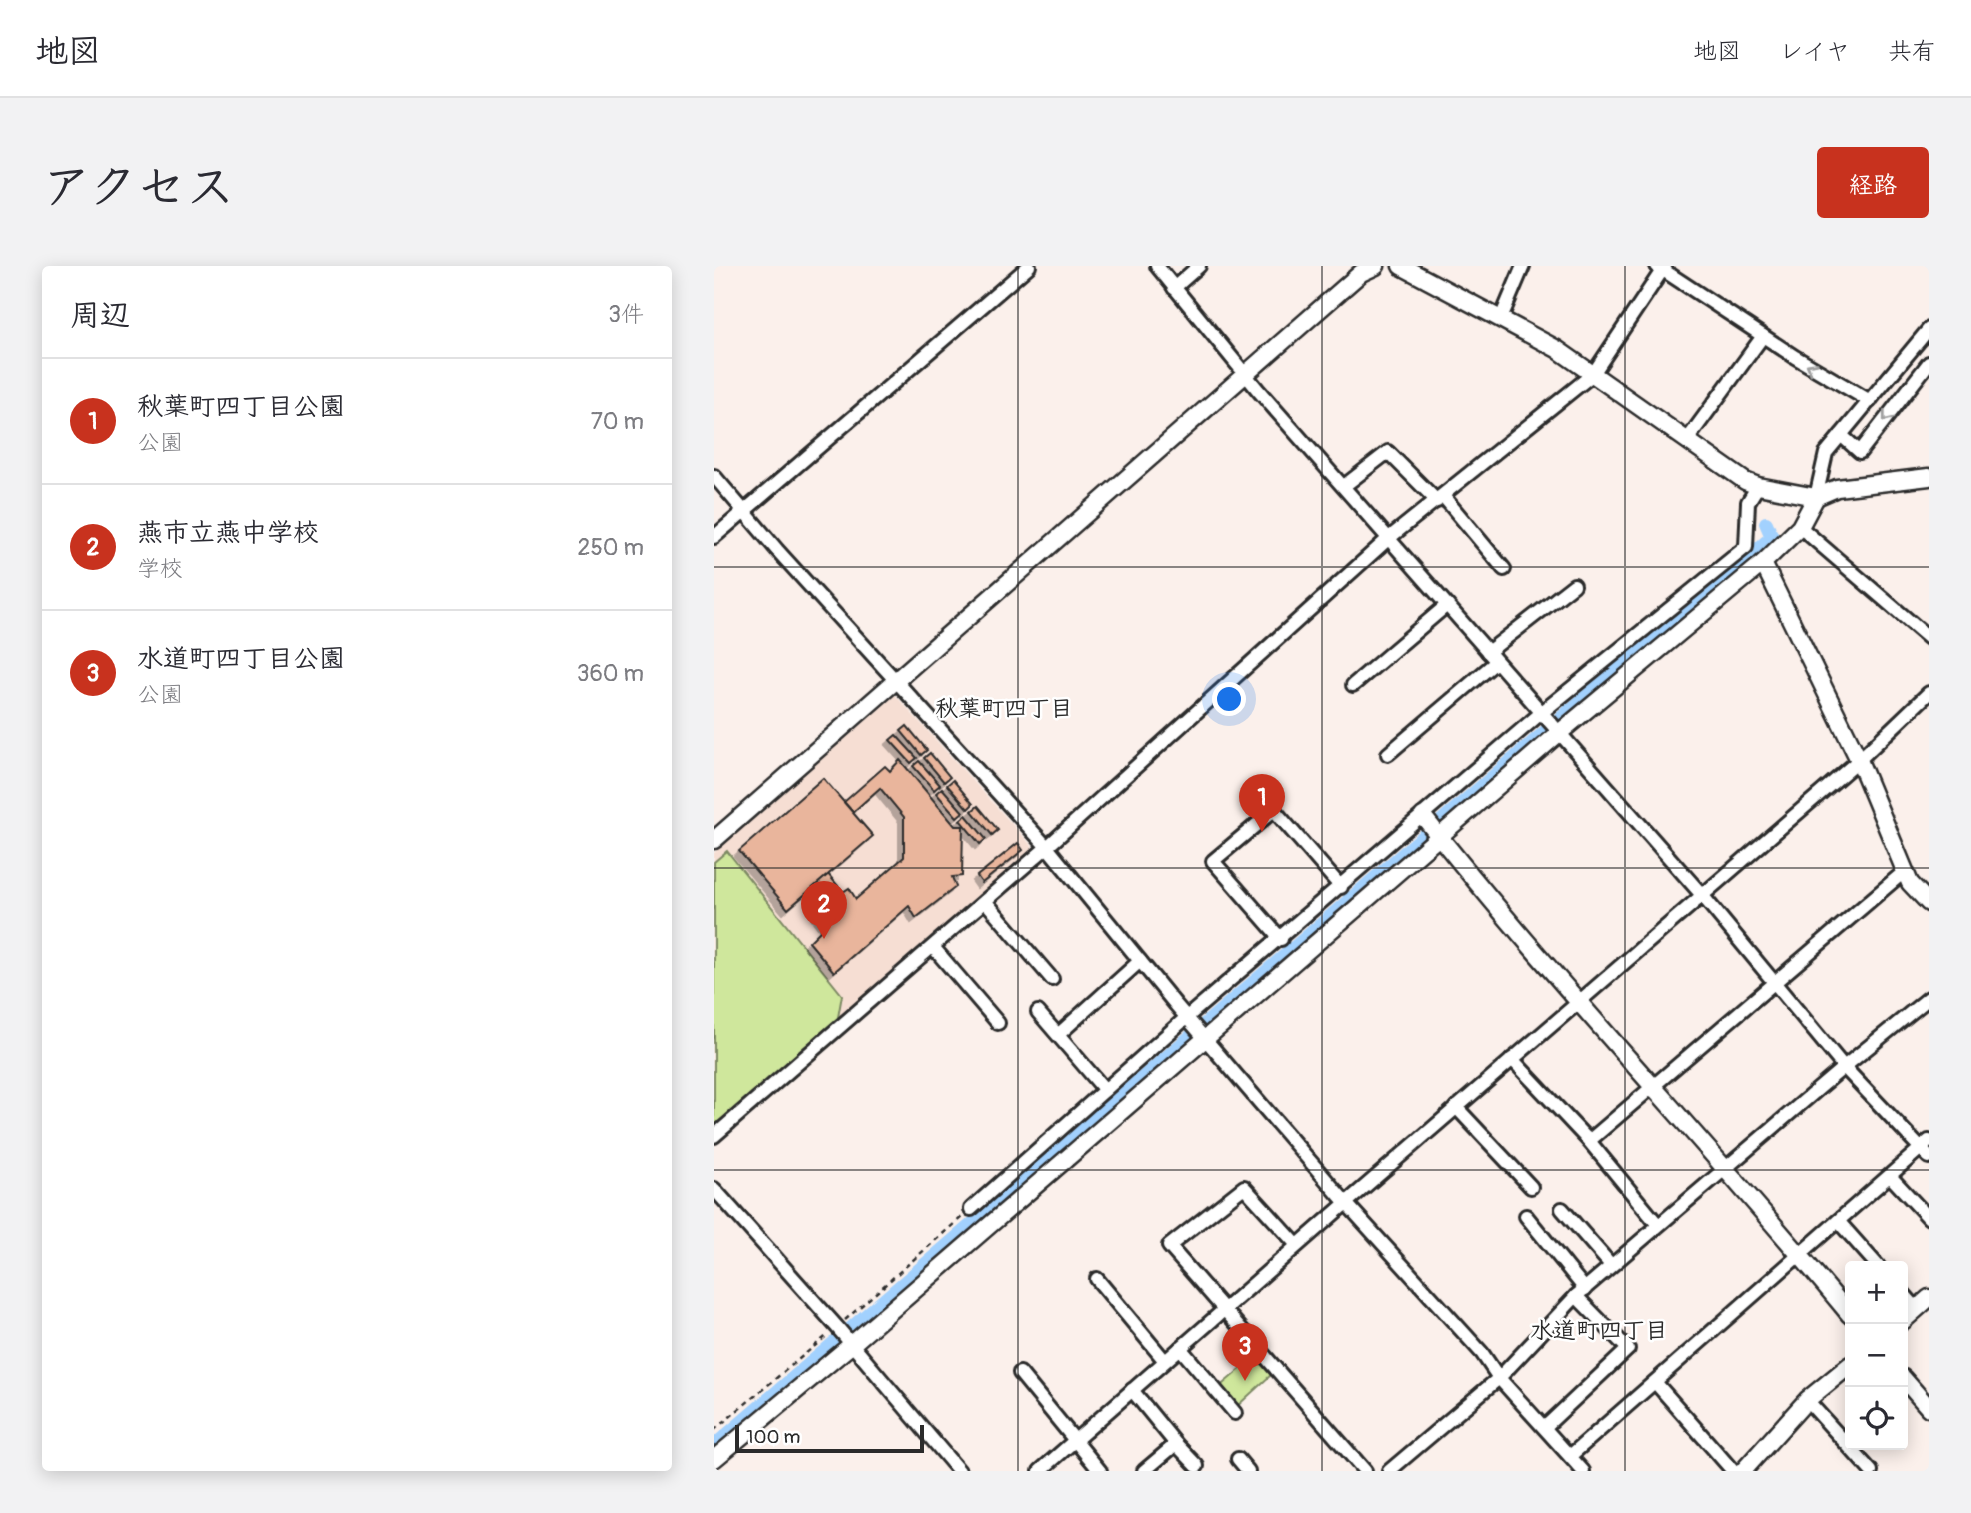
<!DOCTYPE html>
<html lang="ja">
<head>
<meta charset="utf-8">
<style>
  :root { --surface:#fff; --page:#f2f2f3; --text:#2b2b33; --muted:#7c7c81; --line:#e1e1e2; --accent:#c8321e }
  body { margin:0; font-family:Pangolin,"Klee One",sans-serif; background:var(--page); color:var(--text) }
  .controls { position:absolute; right:21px; bottom:21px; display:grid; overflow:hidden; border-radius:7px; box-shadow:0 4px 18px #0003 }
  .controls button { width:63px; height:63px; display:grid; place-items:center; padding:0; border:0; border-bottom:2px solid var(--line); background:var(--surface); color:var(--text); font:35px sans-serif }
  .scale { position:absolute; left:21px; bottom:18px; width:189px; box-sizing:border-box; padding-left:7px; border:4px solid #2b2b2b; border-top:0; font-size:19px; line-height:24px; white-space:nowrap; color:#2b2b2b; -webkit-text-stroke:5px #fff; paint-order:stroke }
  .you { position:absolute; left:516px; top:434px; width:24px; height:24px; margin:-18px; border:5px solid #fff; border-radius:50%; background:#1a73e8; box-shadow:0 0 0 10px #1a73e833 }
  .badge { display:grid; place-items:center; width:46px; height:46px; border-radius:50%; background:var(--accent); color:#fff; font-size:23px; font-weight:700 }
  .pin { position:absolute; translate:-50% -58px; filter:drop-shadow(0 2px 4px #0008) }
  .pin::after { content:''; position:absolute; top:37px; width:24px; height:21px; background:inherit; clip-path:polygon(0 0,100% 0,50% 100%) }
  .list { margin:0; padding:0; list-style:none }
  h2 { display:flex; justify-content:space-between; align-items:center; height:91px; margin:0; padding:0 28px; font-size:30px }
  h2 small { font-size:23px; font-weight:400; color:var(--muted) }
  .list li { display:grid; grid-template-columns:46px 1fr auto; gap:21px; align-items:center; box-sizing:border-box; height:126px; padding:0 28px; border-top:2px solid var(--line) }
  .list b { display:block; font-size:26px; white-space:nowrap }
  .list p { margin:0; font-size:23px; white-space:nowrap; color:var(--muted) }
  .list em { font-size:23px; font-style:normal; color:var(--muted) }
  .icon { flex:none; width:38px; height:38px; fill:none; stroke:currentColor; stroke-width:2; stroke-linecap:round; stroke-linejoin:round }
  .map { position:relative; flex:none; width:1215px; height:1205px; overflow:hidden; border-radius:7px }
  header { display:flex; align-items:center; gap:42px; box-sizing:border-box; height:98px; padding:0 35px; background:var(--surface); border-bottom:2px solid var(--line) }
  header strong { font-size:33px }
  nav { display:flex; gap:38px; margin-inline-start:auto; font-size:24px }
  .intro { display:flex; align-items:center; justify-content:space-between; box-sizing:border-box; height:168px; padding:0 42px }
  h1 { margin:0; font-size:49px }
  .button { padding:18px 32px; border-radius:7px; background:var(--accent); color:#fff; font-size:24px; font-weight:700 }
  main { display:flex; gap:42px; padding:0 42px }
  aside { flex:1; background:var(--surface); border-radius:7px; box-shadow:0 4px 18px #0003 }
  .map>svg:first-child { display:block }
</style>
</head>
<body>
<header>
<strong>地図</strong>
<nav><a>地図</a><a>レイヤ</a><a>共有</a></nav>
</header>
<div class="intro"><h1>アクセス</h1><a class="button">経路</a></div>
<main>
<aside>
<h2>周辺<small>3件</small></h2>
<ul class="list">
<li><span class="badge">1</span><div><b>秋葉町四丁目公園</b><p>公園</p></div><em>70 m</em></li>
<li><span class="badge">2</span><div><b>燕市立燕中学校</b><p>学校</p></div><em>250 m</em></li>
<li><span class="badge">3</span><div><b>水道町四丁目公園</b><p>公園</p></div><em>360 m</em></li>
</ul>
</aside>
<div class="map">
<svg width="1215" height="1205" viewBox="0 0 1215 1205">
  <defs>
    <filter id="shadow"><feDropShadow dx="-5" dy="5" stdDeviation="0" flood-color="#0004"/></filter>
  </defs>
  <rect width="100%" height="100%" fill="#fbf0eb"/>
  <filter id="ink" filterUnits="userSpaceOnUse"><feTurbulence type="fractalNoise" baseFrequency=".0143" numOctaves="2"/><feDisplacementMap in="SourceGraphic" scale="14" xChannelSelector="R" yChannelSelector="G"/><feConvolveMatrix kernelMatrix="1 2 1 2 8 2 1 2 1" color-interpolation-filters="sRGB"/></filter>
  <g filter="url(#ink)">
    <path fill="#f6ded3" d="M181,429L318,580L319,588L0,863V587Z"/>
    <g fill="#cfe79c" stroke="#7d8964" stroke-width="2">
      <path d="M13,585L128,729L123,757L0,863V596Z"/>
      <path d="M542,1090L557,1109L521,1142L504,1122Z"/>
    </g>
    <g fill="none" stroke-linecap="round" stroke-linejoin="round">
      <path stroke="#a2d1fe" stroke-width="14" d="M0,1180L1058,271L1052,257"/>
    </g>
    <g fill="#e9b59c" stroke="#2b2b2b" stroke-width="2" filter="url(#shadow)">
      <path d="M193,460L213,484L207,489L187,465Z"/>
      <path d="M182,469L203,492L197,497L176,474Z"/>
      <path d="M216,487L236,511L230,516L210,492Z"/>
      <path d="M186,494L241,560H249L248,610L238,611L242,621L202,652L195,640L120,706L95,676L111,660L102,648L109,640L95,625L114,608L129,626L135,622L142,633L190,591V551L166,522L139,546L130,536L171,500L176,505Z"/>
      <path d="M205,495L226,519L220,524L199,500Z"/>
      <path d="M109,512L159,570L74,643L25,585Z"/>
      <path d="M239,514L259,538L254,543L233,519Z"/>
      <path d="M228,522L249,546L243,551L222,527Z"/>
      <path d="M264,540L284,564L278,569L258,545Z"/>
      <path d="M252,549L272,573L266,578L246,554Z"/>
      <path d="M304,577L309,584L268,617L263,610Z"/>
    </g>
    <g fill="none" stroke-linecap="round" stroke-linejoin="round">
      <g stroke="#2b2b2b" stroke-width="18">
        <g id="minor">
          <path d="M443,0L544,124L988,629L1130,801L1215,891"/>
          <path d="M943,0L1081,91L1156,135"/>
          <path d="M460,22L485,0"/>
          <path d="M787,52L809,0"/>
          <path d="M1127,169L1146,186L1215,97"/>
          <path d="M973,174L1049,70"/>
          <path d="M0,210L63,284L333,581L462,739L632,937L768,1087L785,1112L869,1205"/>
          <path d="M630,220L674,186L723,235"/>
          <path d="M729,230L790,303"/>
          <path d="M1102,231L1112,187L1215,63"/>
          <path d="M1086,261L1215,372"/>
          <path d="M0,271L315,0"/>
          <path d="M774,386L860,319"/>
          <path d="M639,419L733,339"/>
          <path d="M674,488L782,396"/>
          <path d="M271,635L338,713"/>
          <path d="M567,673L499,595L560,544L627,621"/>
          <path d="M219,681L284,757"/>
          <path d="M324,746L391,824"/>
          <path d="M345,768L426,695"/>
          <path d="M798,793L875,875"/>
          <path d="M742,841L817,921"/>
          <path d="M0,870L333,581L675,272L879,108L951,0"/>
          <path d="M1176,910L1215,952"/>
          <path d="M0,923L123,1061L245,1205"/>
          <path d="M257,943L473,751L827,447L1032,281L1034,236L1044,220"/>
          <path d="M848,943L897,999"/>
          <path d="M812,950L871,1023"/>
          <path d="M1124,955L1164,1000"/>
          <path d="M944,959L875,875L1191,605"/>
          <path d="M583,979L530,921L455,980L651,1205"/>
          <path d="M383,1013L451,1095"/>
          <path d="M1189,1027L1203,1043"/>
          <path d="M466,1082L521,1147"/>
          <path d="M306,1107L386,1205"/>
          <path d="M941,1116L1019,1205"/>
          <path d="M418,1124L462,1178L483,1200"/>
          <path d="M1093,1134L1157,1205"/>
          <path d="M831,1161L914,1083L862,1030"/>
          <path d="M856,1190L1215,875"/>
          <path d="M524,1193L534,1205"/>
          <path d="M326,1205L632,937L1145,494L1215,427"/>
          <path d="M430,1205L462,1178"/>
          <path d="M675,1205L785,1112L862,1030L1130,801L1215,732"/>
        </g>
      </g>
      <g stroke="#2b2b2b" stroke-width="21">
        <g id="tertiary">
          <path d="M687,0L843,83L1031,215L1044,220L1102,231L1123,222L1215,211"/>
          <path d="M1102,231L1086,261L1049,297L1145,494L1196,617L1215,637"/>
          <path d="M709,550C845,722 997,880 1136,1049"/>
          <path d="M0,574L647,7L662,0"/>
          <path d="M1189,1055L1215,1032"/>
          <path d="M1189,1112L1215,1142"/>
          <path d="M0,1193L137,1079L845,467L1049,297"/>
          <path d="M1029,1205L1093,1134L1136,1099"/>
        </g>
      </g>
      <g stroke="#2b2b2b" stroke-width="2.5" stroke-dasharray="5 5" stroke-linecap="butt">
        <path d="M131,1054L249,950"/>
        <path d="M0,1164L115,1068"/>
      </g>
      <use href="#minor" stroke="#fff" stroke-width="12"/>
      <use href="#tertiary" stroke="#fff" stroke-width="16"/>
    </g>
    <defs><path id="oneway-chevron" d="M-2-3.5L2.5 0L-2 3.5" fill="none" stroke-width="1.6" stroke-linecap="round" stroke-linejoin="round" transform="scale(1.75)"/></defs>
    <g stroke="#a0a0a0">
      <use href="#oneway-chevron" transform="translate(1097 101) rotate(-150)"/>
      <use href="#oneway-chevron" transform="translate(1173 151) rotate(128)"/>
    </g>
  </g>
  <path fill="none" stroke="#2b2b2b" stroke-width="2" stroke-opacity="0.55" d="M304,0V1205M608,0V1205M911,0V1205M0,301H1215M0,602H1215M0,904H1215"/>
  <g text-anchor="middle" stroke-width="5" stroke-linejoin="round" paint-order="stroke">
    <g font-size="23" font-weight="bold" fill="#2b2b2b" stroke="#fff">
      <text x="290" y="450">秋葉町四丁目</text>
      <text x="885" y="1072">水道町四丁目</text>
    </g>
  </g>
</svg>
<div class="controls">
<button>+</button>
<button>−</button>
<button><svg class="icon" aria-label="locate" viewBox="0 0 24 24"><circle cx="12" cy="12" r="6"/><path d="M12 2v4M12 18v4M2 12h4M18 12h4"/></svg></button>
</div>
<div class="scale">100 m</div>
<div class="you"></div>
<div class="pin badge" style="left:548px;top:566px">1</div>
<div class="pin badge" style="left:110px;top:673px">2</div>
<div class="pin badge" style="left:531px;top:1115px">3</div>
</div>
</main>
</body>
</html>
